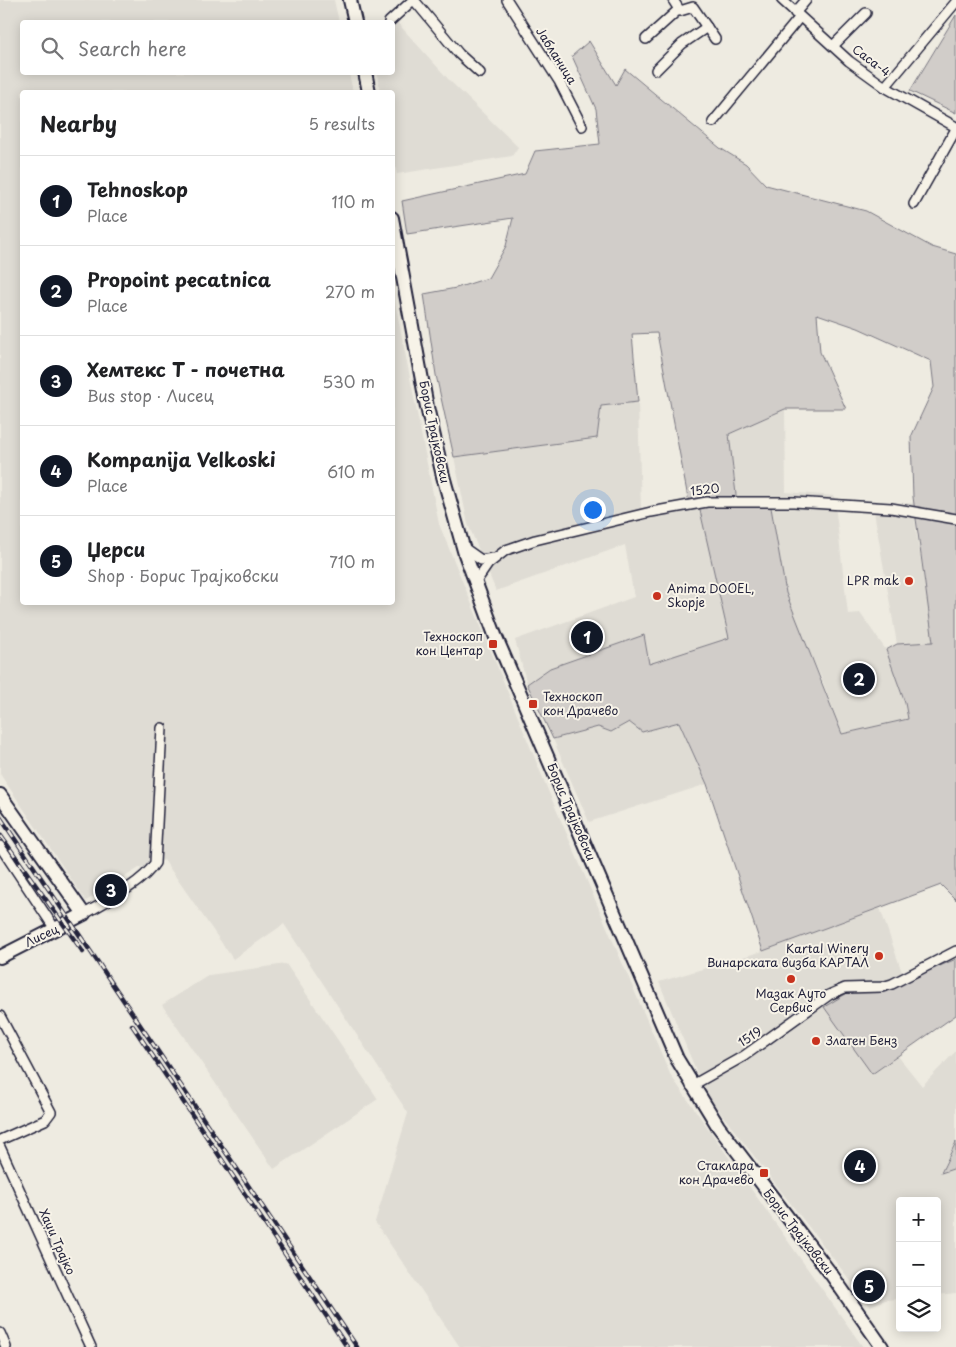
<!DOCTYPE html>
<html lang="en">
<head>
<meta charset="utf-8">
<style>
  :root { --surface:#fff; --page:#f6f6f6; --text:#202124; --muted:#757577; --line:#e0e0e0; --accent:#111827 }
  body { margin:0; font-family:"Playpen Sans",sans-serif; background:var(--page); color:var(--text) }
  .controls { position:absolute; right:15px; bottom:15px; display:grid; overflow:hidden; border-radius:5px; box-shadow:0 2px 12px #0003 }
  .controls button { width:45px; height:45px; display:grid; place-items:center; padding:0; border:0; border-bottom:1px solid var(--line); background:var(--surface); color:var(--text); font:25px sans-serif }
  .you { position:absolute; left:592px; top:509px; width:18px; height:18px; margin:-12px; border:4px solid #fff; border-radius:50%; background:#1a73e8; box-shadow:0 0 0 8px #1a73e833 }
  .badge { display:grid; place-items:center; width:32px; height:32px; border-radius:50%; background:var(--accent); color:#fff; font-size:16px; font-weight:700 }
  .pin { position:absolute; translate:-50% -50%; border:2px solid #fff; box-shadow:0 1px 5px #0006 }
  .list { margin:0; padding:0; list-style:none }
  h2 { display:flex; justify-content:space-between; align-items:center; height:65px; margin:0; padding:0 20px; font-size:21px }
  h2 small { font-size:16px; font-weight:400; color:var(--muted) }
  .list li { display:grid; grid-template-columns:32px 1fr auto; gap:15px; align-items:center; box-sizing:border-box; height:90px; padding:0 20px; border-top:1px solid var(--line) }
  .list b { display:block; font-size:19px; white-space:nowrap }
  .list p { margin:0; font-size:16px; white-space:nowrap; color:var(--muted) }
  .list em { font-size:16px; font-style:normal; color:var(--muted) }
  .icon { flex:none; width:28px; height:28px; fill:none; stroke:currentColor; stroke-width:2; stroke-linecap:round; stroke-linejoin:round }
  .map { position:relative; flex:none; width:956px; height:1347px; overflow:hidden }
  .search { position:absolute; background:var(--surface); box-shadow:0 2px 12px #0003; left:20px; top:20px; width:375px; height:55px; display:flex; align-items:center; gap:12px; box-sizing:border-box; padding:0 18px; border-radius:5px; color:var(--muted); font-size:19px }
  .panel { position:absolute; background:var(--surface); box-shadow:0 2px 12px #0003; left:20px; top:90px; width:375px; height:515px; border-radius:5px }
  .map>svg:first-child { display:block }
</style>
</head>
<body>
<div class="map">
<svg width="956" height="1347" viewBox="0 0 956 1347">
  <rect width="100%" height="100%" fill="#eeebe1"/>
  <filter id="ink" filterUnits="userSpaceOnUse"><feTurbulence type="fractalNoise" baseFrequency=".02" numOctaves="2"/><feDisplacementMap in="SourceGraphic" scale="10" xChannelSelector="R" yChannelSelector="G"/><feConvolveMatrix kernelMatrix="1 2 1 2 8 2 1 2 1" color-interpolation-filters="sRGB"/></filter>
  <g filter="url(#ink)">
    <g fill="#dfdcd4">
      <path d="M0,0H334L339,22H22V72L349,73L353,92H22V602H392L393,292L439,524L547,788L671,1076L863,1347H460L375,1222L408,1113L284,924L233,959L164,860L139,868L86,901L0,774Z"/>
      <path d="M395,20L450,81L518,147L512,156L397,174L392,154V92H380L377,73L392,72V22Z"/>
      <path d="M638,402L641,510L688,498L699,505L729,638L649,664L644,635L550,668L527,684L515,640L634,597L625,545L496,591L468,524L454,457L597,438L601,406Z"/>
      <path d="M785,409L786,492L834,496L848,614L860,613L886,650L905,703L907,719L842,734L821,677L798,628L786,593L770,502L738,505L729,434Z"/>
      <path d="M914,503L916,531L935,643L897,644L873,506Z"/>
      <path d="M629,722L642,732L679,722L707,784L589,822L553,739L598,727L611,732Z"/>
      <path d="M880,908L905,981L872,1074L898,1056L922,1086L956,1051V1141L941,1172L956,1168V1293L937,1295V1201H900V1299L885,1300L870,1306L706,1094L659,982L763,951Z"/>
      <path d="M286,964L378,1099L274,1169L162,1005L209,975Z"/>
    </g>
    <g fill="#d1cdc9" stroke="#7a7882" fill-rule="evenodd">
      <path d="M956,15V113L910,91Z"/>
      <path d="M589,41L616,85L625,69L720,148L746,164L766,185L866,211L932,247L956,254V900L941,885L763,951L707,784L679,722L642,732L629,722L611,732L598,727L553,739L527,684L550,668L644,635L649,664L729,638L699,506L688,498L657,333L632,334L638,402L601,406L597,438L454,457L436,375L424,294L456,288L488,278L506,246L513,218L407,234L402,201L525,174L535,151L600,144L596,109L572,56ZM817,314L858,328L931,361L934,387L911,437L913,497L933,642L897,644L886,650L905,703L908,719L842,734L786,593L770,502L737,503L729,434L785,409H846L820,352Z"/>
      <path d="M956,959V1015L872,1074L824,1007L849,992L905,981Z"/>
      <path d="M956,1142V1168L941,1173Z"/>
    </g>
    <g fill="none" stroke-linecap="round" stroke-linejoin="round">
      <g stroke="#22223b" stroke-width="12">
        <g id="street">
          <path d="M414,0L459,54L480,73"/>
          <path d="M507,0L559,81L582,126"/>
          <path d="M673,0L680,11L693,7L715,39"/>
          <path d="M782,0L849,61L885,87L956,127"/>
          <path d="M795,13L806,0"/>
          <path d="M389,22L413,0"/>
          <path d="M646,39L678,10"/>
          <path d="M833,46L866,13"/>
          <path d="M656,70L682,44L707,27"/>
          <path d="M885,87L956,2"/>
          <path d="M713,122L799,18"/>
          <path d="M914,204L956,129"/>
          <path d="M464,548L481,560L493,558"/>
          <path d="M475,583L488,564L506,550L535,540L651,512L707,502H794L891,508L956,519"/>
          <path d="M0,846L55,929"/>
          <path d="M84,914C105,902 143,883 155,863L162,728"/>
          <path d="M0,1016L51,1112L45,1120L0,1140"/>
          <path d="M691,1086L744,1056L829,995L845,988L882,987L892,984L956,951"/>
          <path d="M0,1147L91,1347"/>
          <path d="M0,1333L6,1347"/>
        </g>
      </g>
      <g stroke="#22223b" stroke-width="16">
        <g id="secondary">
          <path d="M350,0L355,22"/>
          <path d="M365,72L369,92"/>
          <path d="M392,218L427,407L443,476L465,554L495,635L677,1059L718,1126L831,1274L882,1347"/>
          <path d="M0,795L84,914L0,957"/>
        </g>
      </g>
      <use href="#street" stroke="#f7f3e8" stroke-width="9"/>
      <use href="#secondary" stroke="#f7f3e8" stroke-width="12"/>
      <g stroke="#22223b" stroke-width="4.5">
        <g id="rail">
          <path d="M0,817L357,1347"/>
          <path d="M1,836L83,952"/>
          <path d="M132,1025L347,1347"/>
        </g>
      </g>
      <use href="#rail" stroke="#f7f3e8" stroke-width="2.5" stroke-dasharray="8" stroke-linecap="butt"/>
    </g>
  </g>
  <g fill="#c8321e" stroke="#f7f3e8" stroke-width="2">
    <circle cx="909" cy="581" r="5"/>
    <circle cx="657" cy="596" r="5"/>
    <rect x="488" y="639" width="10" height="10" rx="2.5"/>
    <rect x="528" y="699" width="10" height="10" rx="2.5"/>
    <circle cx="879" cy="956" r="5"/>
    <circle cx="791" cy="979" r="5"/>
    <circle cx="816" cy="1041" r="5"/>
    <rect x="759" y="1168" width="10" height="10" rx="2.5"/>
  </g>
  <g text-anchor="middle" stroke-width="4" stroke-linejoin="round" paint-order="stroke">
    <g font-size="12" fill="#22223b" stroke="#f7f3e8">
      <text transform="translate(556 56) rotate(58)" y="4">Јабланица</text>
      <text transform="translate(871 61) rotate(37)" y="4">Саса-4</text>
      <text transform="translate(434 432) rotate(78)" y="4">Борис Трајковски</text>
      <text transform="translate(705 490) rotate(-7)" y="4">1520</text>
      <text transform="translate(571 812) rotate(67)" y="4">Борис Трајковски</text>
      <text transform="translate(42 936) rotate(-25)" y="4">Лисец</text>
      <text transform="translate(750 1037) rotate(-34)" y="4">1519</text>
      <text transform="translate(798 1232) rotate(52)" y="4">Борис Трајковски</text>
      <text transform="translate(57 1242) rotate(66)" y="4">Хаџи Трајко</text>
    </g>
    <g font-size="12" fill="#22223b" stroke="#f7f3e8" text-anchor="end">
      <text x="899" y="585">LPR mak</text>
      <text x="667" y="593" text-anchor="start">Anima DOOEL,<tspan x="667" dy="14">Skopje</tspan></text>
      <text x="483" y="641">Техноскоп<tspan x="483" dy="14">кон Центар</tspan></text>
      <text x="543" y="701" text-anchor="start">Техноскоп<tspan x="543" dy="14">кон Драчево</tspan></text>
      <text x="869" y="953">Kartal Winery<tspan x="869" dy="14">Винарската визба КАРТАЛ</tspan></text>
      <text x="791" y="998" text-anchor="middle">Мазак Ауто<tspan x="791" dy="14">Сервис</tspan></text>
      <text x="826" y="1045" text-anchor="start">Златен Бенз</text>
      <text x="754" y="1170">Стаклара<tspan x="754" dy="14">кон Драчево</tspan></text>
    </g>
  </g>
</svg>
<div class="controls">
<button>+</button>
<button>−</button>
<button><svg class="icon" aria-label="layers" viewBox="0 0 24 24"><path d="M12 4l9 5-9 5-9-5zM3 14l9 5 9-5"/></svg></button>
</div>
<div class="you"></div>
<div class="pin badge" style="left:587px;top:637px">1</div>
<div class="pin badge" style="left:859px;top:679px">2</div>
<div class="pin badge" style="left:111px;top:890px">3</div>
<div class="pin badge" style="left:860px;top:1166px">4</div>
<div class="pin badge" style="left:869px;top:1286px">5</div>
<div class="search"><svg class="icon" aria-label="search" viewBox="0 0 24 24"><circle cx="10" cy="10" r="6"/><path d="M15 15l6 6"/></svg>Search here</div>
<section class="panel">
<h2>Nearby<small>5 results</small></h2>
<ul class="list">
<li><span class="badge">1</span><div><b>Tehnoskop</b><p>Place</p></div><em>110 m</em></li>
<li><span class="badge">2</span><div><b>Propoint pecatnica</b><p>Place</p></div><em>270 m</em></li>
<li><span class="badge">3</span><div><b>Хемтекс Т - почетна</b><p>Bus stop · Лисец</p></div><em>530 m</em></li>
<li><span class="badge">4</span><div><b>Kompanija Velkoski</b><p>Place</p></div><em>610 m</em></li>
<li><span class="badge">5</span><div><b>Џерси</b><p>Shop · Борис Трајковски</p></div><em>710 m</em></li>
</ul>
</section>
</div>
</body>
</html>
